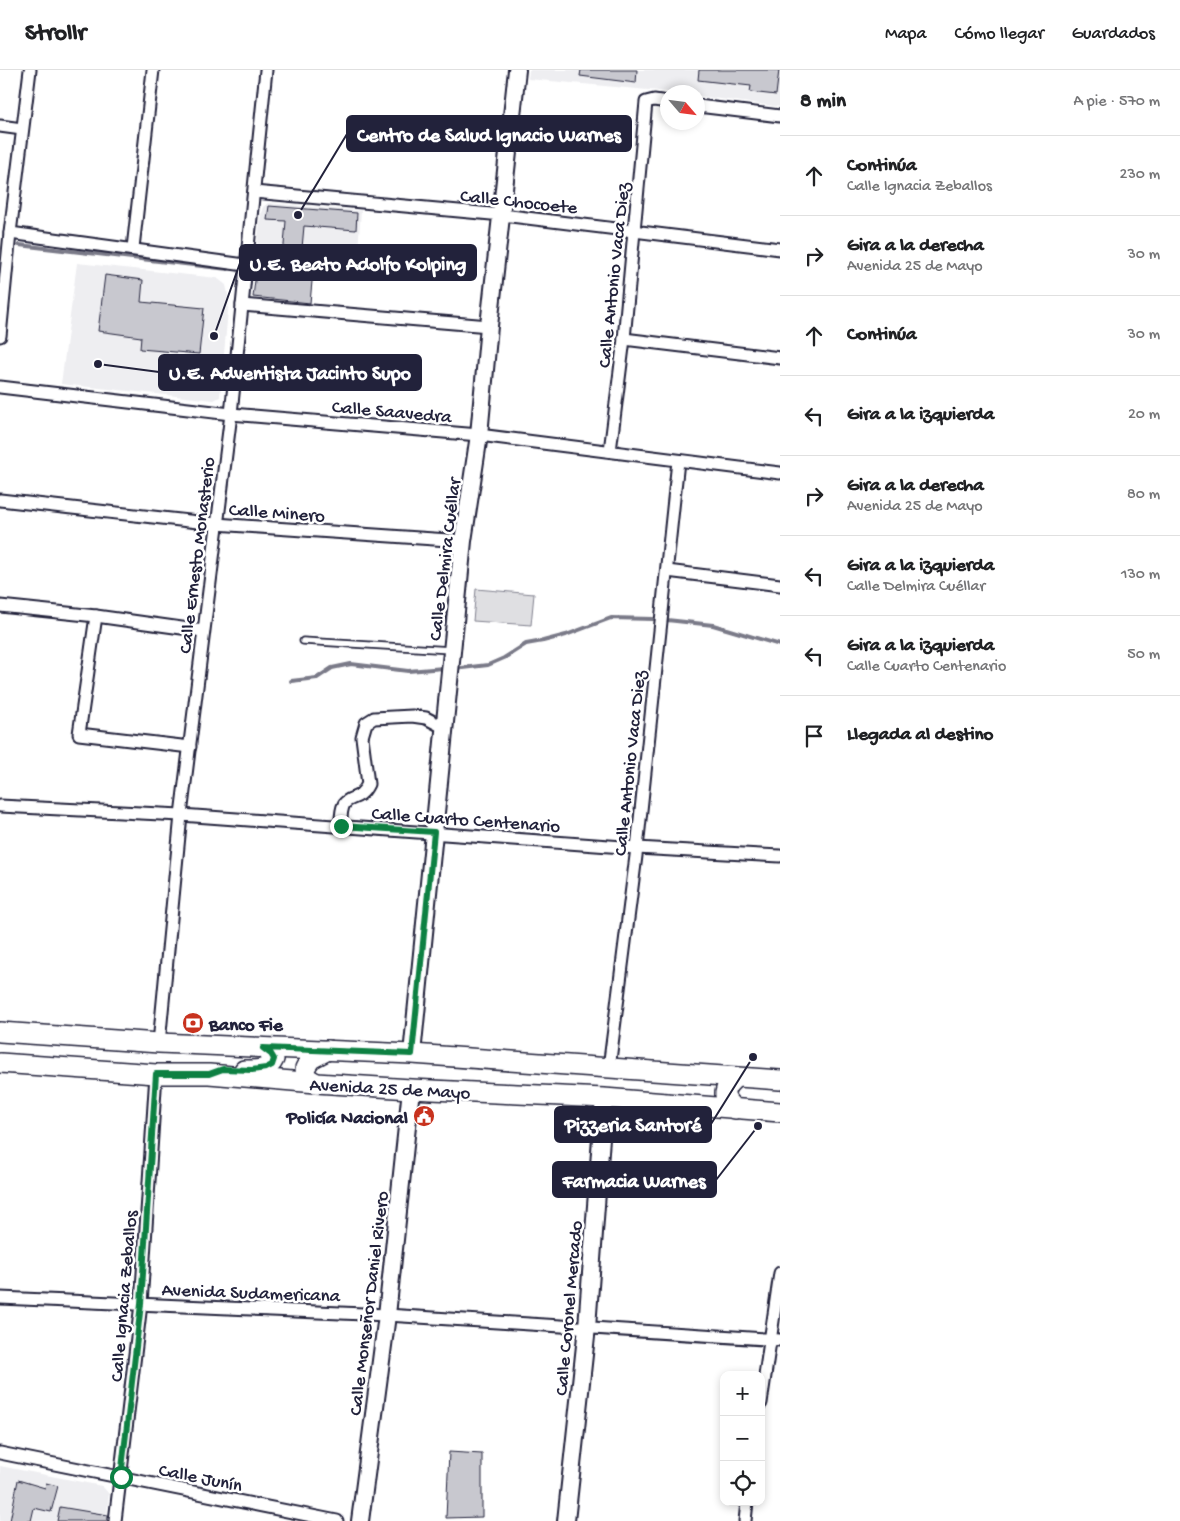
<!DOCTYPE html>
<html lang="es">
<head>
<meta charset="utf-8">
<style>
  :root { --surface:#fff; --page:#f2f2f2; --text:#202124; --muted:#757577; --line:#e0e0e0 }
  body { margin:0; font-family:"Gochi Hand",sans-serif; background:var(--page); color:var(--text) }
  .controls { position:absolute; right:15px; bottom:15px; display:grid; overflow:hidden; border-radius:10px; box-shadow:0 2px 8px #0003 }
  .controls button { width:45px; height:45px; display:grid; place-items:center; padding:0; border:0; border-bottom:1px solid var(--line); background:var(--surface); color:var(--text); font:25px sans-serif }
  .compass { position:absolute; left:660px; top:15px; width:45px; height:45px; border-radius:50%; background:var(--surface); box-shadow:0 2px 8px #0003; rotate:118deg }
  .stop { position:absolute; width:15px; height:15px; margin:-11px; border:4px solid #0b8043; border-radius:50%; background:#fff }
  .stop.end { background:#0b8043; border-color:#fff; box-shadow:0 1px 5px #0008 }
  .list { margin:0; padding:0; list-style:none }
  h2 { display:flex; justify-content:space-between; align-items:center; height:65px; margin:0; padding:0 20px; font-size:21px }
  h2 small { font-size:16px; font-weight:400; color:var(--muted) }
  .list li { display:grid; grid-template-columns:32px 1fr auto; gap:15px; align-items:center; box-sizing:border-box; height:80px; padding:0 20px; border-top:1px solid var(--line) }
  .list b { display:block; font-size:19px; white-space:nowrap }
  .list p { margin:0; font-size:16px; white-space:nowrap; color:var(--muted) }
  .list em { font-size:16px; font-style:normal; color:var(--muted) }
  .icon { flex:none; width:28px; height:28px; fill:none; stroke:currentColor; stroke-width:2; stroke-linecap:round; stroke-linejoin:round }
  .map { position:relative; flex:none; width:780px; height:1451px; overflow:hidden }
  header { display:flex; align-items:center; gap:30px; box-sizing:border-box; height:70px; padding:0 25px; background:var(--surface); border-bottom:1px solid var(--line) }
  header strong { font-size:24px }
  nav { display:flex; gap:28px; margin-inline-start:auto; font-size:18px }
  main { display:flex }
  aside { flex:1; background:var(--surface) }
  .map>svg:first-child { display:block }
</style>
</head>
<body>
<header>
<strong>Strollr</strong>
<nav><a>Mapa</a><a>Cómo llegar</a><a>Guardados</a></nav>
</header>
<main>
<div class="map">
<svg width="780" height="1451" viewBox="0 0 780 1451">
  <rect width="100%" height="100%" fill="#fff"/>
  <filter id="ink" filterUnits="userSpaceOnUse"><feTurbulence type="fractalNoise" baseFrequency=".02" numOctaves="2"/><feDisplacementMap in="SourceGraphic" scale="10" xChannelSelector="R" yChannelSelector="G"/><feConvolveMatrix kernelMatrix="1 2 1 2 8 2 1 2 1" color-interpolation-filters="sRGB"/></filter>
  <g filter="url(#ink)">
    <g fill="#eeeef1">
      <path d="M529,0H780V37L698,26V22H670L528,9Z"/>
      <path d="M268,133L361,141L357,192L256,182L261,143L263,137Z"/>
      <path d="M77,193L217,208L226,215L229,230L220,327L214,330L61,314Z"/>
      <path d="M0,1396L102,1416L109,1424L106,1451H0Z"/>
    </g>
    <path fill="#dfdfe2" stroke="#80808e" d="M476,519L534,524L531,555L473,551Z"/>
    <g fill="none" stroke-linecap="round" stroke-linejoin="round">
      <g stroke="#7a7a88" stroke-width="4">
        <path d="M19,175L228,199"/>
        <path d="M667,550L713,555L780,575"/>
        <path d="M462,598L488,595L504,588L526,574L543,571L566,565L611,548L653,549"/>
        <path d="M291,611L317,608L332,598L351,594L408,601L444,598"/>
      </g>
    </g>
    <g fill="#c8c8cf" stroke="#22223b">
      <path d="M581,0H637L636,13L580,6Z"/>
      <path d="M699,0H779L776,25L750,22L751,16L698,10Z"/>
      <path d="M269,136L357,143L356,160L304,156L301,189L314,190L310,233L253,227L258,185L283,187L286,151L267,150Z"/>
      <path d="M105,205L143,210L141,232L204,238L199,284L140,279L141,267L98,261Z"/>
      <path d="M449,1382L482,1384V1447L446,1448Z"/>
      <path d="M18,1410L45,1418L46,1413L58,1416L51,1442L34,1438L31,1451H10Z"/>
      <path d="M60,1437L108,1445V1451H57Z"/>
    </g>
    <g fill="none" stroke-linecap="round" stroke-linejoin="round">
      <g stroke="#22223b" stroke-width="9">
        <path id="lane" d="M303,571L451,580"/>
      </g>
      <g stroke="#22223b" stroke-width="15">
        <g id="street">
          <path d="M698,36L780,46"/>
          <path d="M0,56L22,59"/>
          <path d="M254,122L502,145L780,179"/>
          <path d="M10,163L245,195"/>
          <path d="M133,178L153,0"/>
          <path d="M242,235L489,256"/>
          <path d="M0,266L10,163L30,0"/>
          <path d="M624,269L780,288"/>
          <path d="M0,317L231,344L479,365L780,403"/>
          <path d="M610,381L624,269L646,32L654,30L668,32"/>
          <path d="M0,430L216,454L463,471"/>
          <path d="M667,501L780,515"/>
          <path d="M0,536L96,546L203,561"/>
          <path d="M96,546L79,664L190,677"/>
          <path d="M0,736L181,745L637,778L780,786"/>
          <path d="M341,756C340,716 356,739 368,714L362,667L366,653L374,648L412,646L426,648L445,658"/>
          <path d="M159,973L181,745L231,344L266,0"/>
          <path d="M609,998L637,778L678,391"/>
          <path d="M0,1228L387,1245L780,1270"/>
          <path d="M761,1333L780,1203"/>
          <path d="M0,1383L337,1451"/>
          <path d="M115,1451L141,1234L156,1004"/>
          <path d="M745,1451L747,1432"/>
        </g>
      </g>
      <g stroke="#22223b" stroke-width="20">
        <g id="secondary">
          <path d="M412,984L463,471L479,365L489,256L517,0"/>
          <path d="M360,1451L387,1245L411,1019"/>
          <path d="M566,1451L587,1257L604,1028"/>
        </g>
      </g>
      <g stroke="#22223b" stroke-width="22">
        <g id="primary">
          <path d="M0,962L159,973L412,984L780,1010"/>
          <path d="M0,993L156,1004H209L316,1013L411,1019L604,1028L780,1042"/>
          <path d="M244,1000C255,1000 269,1001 274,989L271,984L263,978"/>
          <path d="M316,1013L306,1007L305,998L311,989L328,980"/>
          <path d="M735,1039C720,1027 723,1018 736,1007"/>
        </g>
      </g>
      <use href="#lane" stroke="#fff" stroke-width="5.5"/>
      <use href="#street" stroke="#fff" stroke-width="11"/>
      <use href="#secondary" stroke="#fff" stroke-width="16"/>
      <use href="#primary" stroke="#fff" stroke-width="19"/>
    </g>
  </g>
  <g fill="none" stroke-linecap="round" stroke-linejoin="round" filter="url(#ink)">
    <path stroke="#0b8043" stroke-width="6" d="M121,1407L141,1234L156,1004H209L223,999L252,1000L266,998L272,995L274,989L271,984L263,978L412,984L434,762L341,756"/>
  </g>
  <defs>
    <g id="bank-disc" transform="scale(1.125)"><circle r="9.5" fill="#c8321e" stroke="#fff"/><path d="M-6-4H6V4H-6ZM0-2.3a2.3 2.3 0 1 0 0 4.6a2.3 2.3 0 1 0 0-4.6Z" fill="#fff"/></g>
    <g id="civic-disc" transform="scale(1.125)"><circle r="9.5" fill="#c8321e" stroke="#fff"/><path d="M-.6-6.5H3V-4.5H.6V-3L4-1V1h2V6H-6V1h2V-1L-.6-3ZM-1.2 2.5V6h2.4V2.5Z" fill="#fff"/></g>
  </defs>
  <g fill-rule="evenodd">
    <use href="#bank-disc" x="193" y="953"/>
    <use href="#civic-disc" x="424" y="1046"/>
  </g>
  <g text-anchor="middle" stroke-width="5" stroke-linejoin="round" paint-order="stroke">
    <g font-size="19" fill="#22223b" stroke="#fff">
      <text transform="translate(519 130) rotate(6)" y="7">Calle Chocoete</text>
      <text transform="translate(612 205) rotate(-84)" y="7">Calle Antonio Vaca Diez</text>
      <text transform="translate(392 340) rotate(5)" y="7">Calle Saavedra</text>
      <text transform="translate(277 441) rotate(4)" y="7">Calle Minero</text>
      <text transform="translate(195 485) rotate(-83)" y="7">Calle Ernesto Monasterio</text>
      <text transform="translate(443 489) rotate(-83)" y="7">Calle Delmira Cuéllar</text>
      <text transform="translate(628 693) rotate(-84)" y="7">Calle Antonio Vaca Diez</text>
      <text transform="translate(466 748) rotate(4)" y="7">Calle Cuarto Centenario</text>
      <text transform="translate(390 1017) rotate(3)" y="7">Avenida 25 de Mayo</text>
      <text transform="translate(251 1221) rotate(2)" y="7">Avenida Sudamericana</text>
      <text transform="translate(122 1226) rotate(-85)" y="7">Calle Ignacia Zeballos</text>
      <text transform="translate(367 1233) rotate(-83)" y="7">Calle Monseñor Daniel Rivero</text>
      <text transform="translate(567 1238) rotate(-85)" y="7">Calle Coronel Mercado</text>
      <text transform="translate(201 1406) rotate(11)" y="7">Calle Junín</text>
    </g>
    <g font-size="19" font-weight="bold" fill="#22223b" stroke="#fff" text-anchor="start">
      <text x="209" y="960">Banco Fie</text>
      <text x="408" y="1053" text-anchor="end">Policía Nacional</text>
    </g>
  </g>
  <path fill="none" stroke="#22223b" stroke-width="2" d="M298 145L347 64M214 266L240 193M98 294L159 302M753 987L711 1054M758 1056L716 1110"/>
  <g fill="#22223b" stroke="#fff" stroke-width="2">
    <circle cx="298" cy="145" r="5"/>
    <circle cx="214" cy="266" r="5"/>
    <circle cx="98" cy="294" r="5"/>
    <circle cx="753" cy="987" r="5"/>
    <circle cx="758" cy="1056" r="5"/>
  </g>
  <g fill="#22223b" stroke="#22223b" stroke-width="2">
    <rect x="347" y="46" width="284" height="35" rx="5"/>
    <rect x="240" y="175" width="236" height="35" rx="5"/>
    <rect x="159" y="285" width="262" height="35" rx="5"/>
    <rect x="555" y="1037" width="156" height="35" rx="5"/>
    <rect x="553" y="1092" width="163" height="35" rx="5"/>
  </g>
  <g font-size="20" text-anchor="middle" font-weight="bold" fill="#fff">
    <text x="489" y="71">Centro de Salud Ignacio Warnes</text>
    <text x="358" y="200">U.E. Beato Adolfo Kolping</text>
    <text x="290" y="309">U.E. Adventista Jacinto Supo</text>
    <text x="633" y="1061">Pizzeria Santoré</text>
    <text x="634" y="1117">Farmacia Warnes</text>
  </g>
</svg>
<div class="controls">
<button>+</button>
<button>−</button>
<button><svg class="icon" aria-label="locate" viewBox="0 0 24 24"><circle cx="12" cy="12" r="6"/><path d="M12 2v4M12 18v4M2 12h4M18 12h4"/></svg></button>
</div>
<svg class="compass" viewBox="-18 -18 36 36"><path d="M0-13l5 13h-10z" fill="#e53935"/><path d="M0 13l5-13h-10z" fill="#757577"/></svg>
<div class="stop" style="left:121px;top:1407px"></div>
<div class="stop end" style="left:341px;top:756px"></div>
</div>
<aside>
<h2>8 min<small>A pie · 570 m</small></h2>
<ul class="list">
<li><svg class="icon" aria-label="ahead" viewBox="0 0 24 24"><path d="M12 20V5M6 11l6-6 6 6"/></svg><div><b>Continúa</b><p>Calle Ignacia Zeballos</p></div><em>230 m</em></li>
<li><svg class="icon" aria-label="right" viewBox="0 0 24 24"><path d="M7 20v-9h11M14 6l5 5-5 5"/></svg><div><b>Gira a la derecha</b><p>Avenida 25 de Mayo</p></div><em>30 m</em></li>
<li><svg class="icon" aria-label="ahead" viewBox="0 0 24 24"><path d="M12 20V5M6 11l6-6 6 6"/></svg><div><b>Continúa</b></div><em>30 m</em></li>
<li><svg class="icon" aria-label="left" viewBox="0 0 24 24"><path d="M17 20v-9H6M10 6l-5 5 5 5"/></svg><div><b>Gira a la izquierda</b></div><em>20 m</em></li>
<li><svg class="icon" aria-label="right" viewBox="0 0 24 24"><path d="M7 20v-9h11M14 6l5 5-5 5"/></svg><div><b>Gira a la derecha</b><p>Avenida 25 de Mayo</p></div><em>80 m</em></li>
<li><svg class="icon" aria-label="left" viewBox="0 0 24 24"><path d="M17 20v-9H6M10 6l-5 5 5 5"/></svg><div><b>Gira a la izquierda</b><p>Calle Delmira Cuéllar</p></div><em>130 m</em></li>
<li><svg class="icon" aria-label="left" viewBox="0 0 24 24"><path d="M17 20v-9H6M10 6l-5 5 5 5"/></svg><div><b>Gira a la izquierda</b><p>Calle Cuarto Centenario</p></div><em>50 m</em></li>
<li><svg class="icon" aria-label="arrive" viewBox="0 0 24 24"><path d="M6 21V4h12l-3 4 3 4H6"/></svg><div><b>Llegada al destino</b></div></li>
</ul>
</aside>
</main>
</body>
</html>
